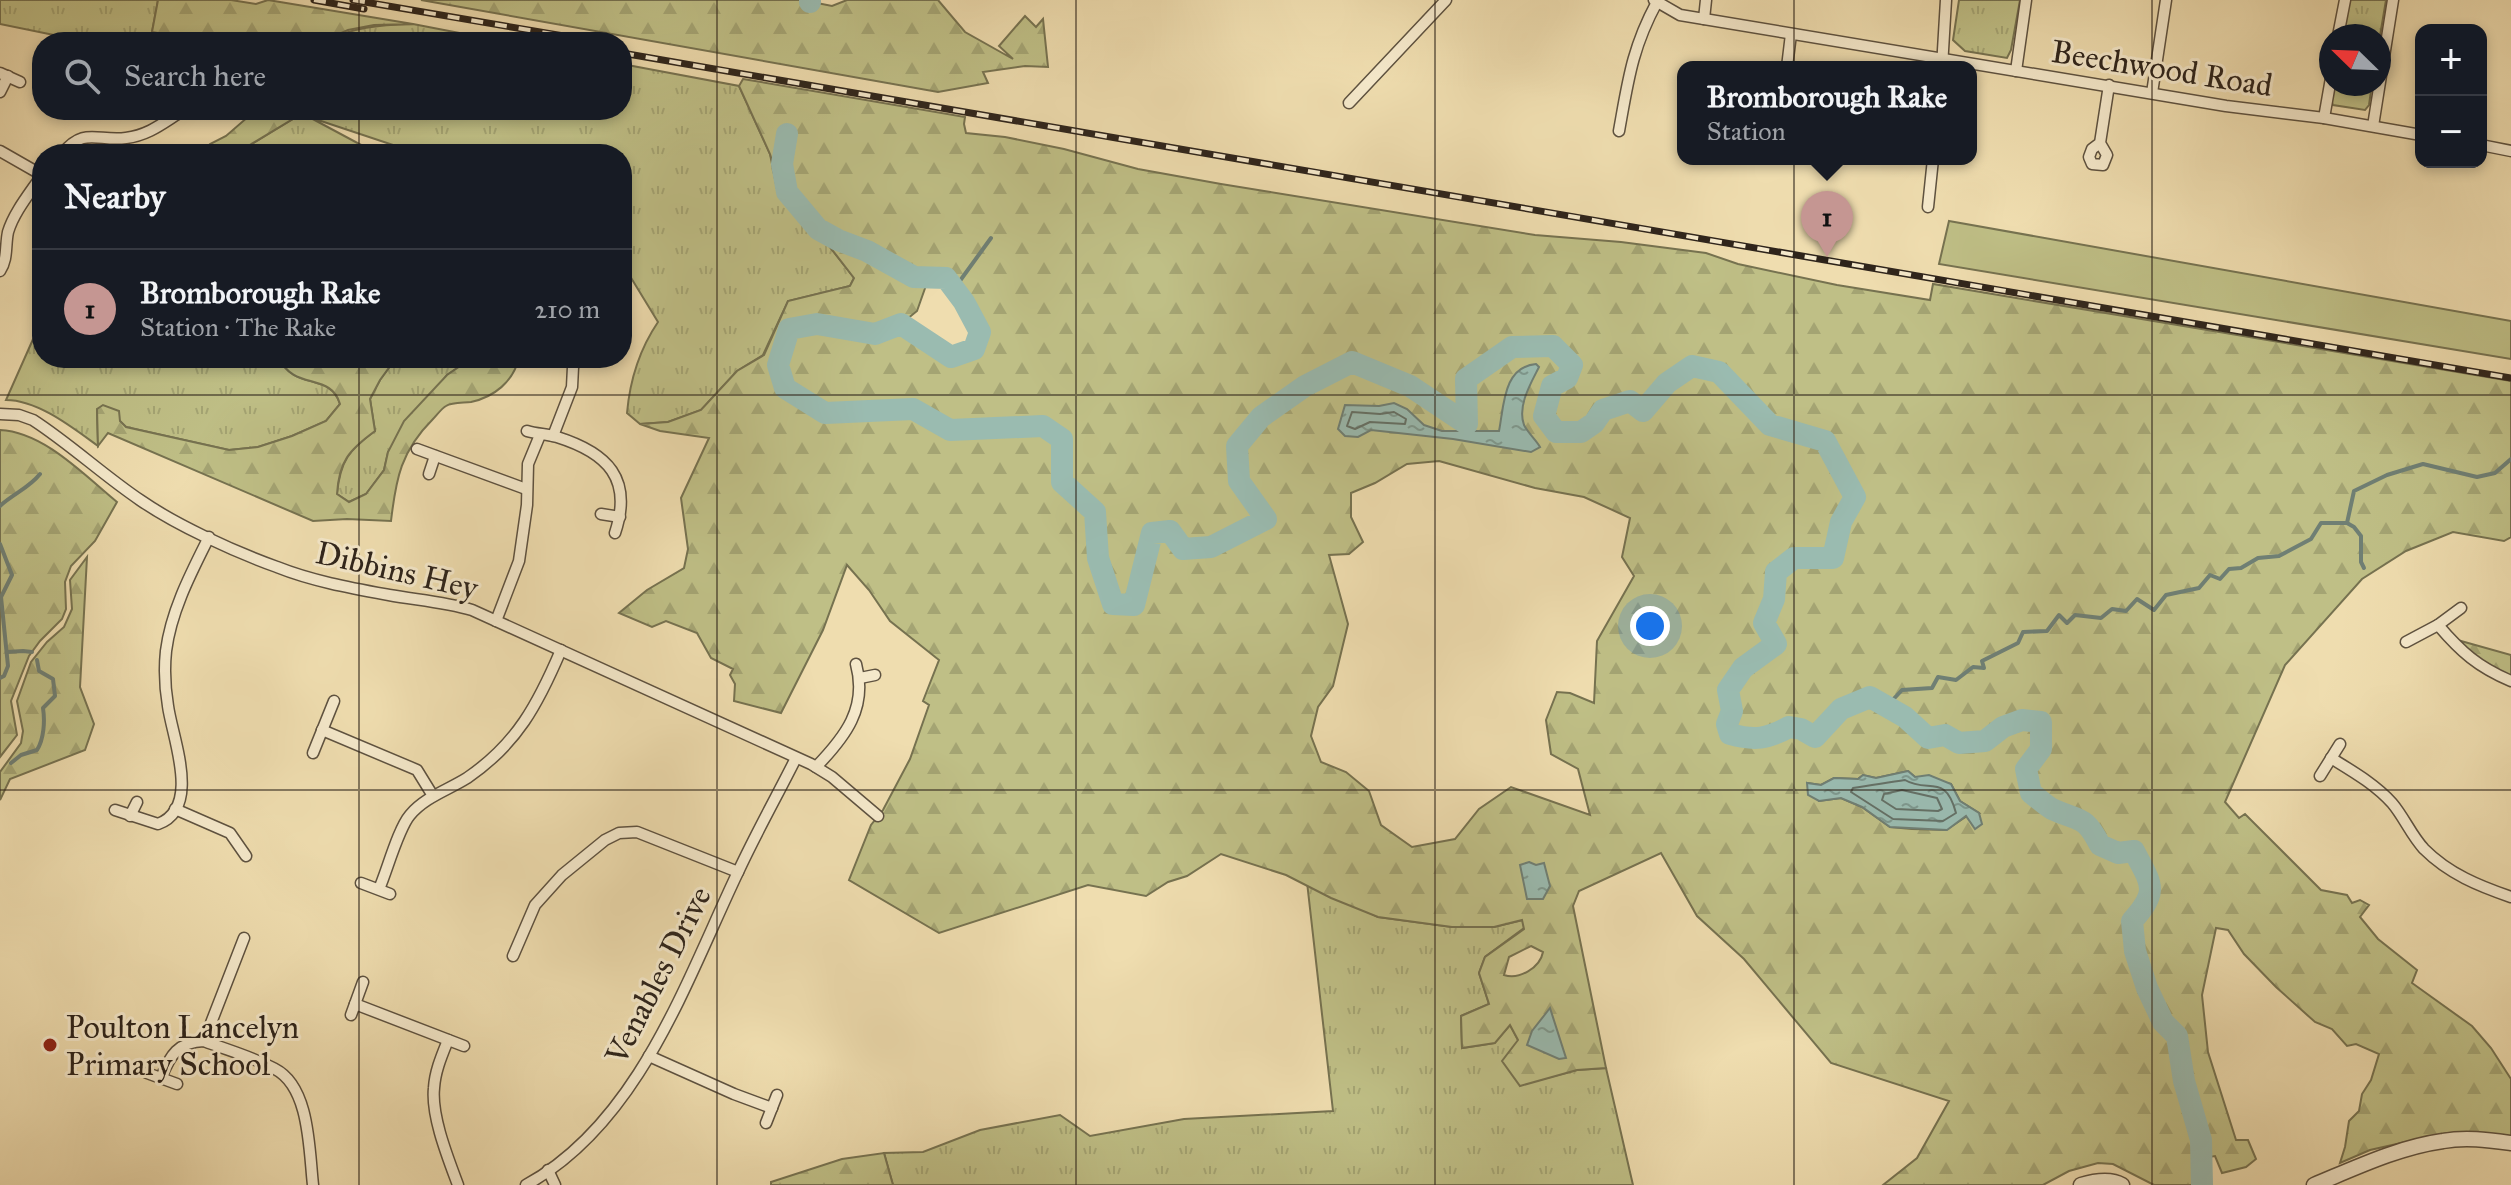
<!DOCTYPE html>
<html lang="en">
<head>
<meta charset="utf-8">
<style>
  :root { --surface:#171b24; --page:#20242c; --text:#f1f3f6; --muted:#9ea1a6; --line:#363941; --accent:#c59692 }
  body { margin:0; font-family:"IM FELL Great Primer",serif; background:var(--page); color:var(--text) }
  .controls { position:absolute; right:24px; top:24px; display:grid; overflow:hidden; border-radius:16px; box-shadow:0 4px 12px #0003 }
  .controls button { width:72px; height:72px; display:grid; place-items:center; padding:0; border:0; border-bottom:2px solid var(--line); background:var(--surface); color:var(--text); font:40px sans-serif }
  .compass { position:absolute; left:2319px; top:24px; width:72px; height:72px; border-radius:50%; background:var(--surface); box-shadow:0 4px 12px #0003; rotate:293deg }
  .you { position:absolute; left:1650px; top:626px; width:28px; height:28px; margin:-20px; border:6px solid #fff; border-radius:50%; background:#1a73e8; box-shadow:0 0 0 12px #1a73e833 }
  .badge { display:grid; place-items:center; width:52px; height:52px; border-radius:50%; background:var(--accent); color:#111; font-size:26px; font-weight:700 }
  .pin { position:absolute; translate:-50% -66px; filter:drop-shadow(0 2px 4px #0008) }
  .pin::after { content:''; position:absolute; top:42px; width:28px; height:24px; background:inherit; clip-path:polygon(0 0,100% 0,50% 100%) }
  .popup { position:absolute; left:1677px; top:61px; width:300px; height:104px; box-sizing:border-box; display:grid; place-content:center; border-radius:16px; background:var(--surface); filter:drop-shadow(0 2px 6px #0005); font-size:26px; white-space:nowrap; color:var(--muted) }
  .popup b { font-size:30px; color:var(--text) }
  .popup::after { content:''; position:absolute; left:50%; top:100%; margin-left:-16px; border:16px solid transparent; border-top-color:var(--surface) }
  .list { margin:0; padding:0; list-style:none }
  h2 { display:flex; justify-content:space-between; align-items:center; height:104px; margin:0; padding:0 32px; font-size:34px }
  h2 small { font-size:26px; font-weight:400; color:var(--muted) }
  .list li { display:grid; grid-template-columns:52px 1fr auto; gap:24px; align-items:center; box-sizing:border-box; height:120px; padding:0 32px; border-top:2px solid var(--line) }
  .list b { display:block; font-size:30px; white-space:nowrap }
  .list p { margin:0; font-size:26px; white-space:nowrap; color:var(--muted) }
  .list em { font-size:26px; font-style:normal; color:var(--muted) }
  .icon { flex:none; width:44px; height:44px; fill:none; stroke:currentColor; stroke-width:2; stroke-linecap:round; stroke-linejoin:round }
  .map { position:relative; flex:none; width:2511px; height:1185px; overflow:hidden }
  .search { position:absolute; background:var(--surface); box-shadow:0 4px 12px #0003; left:32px; top:32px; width:600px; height:88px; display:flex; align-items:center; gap:20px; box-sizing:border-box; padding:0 28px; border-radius:32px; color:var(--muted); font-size:30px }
  .panel { position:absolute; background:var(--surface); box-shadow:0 4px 12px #0003; left:32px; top:144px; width:600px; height:224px; border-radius:32px }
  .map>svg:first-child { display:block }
</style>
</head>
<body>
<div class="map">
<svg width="2511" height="1185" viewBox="0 0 2511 1185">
  <defs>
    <pattern id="grass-tufts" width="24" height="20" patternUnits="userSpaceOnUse" patternTransform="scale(2)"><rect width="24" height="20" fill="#bfbf86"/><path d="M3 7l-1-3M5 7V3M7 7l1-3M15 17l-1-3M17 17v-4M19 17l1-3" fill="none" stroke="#a4a473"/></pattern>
    <pattern id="forest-firs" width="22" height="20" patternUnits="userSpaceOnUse" patternTransform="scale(2)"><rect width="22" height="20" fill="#bfbf86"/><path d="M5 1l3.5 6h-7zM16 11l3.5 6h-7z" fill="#a4a473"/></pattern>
    <pattern id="water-ripples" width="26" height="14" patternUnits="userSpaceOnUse" patternTransform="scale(2)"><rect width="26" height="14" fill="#9abbb0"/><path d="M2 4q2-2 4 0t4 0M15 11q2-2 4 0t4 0" fill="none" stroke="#7e988e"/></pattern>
  </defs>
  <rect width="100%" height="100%" fill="#efddaf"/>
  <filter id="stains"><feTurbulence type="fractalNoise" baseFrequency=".0025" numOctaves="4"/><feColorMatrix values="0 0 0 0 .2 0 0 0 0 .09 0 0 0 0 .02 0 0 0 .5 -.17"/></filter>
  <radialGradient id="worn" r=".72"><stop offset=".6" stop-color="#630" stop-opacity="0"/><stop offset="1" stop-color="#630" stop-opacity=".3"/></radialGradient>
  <g fill="url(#grass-tufts)" stroke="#767250" stroke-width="2">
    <path d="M0,0H158L152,32L211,42H88L0,24Z"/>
    <path d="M1959,0H2020L2011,50L2007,58L1965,51L1953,40Z"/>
    <path d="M2349,0H2386L2379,42V36H2342Z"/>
    <path d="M413,24L506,42H321C355,27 377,25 413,24Z"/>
    <path d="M622,64L739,86L770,154L777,189L819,233L854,278L850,286L788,301L763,355L737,371L701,410L668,422L640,424L627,413C630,379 639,350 658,322L622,263V154H420L309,117L363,146L404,154H235L301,114L304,110H622Z"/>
    <path d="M2334,84H2372L2369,105L2365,110L2333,105L2331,100Z"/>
    <path d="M38,328L42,333V358C69,358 95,365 121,358H279C294,391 330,372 340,404L326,421L292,436L258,447L229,450L126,427L120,421L97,410L98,446C73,428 38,400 6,400Z"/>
    <path d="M396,358H472L447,375L388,452L384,470L366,494L349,502L337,494C340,461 349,450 375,431L370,399L380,380Z"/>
    <path d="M1307,882L1378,917L1452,927H1494L1523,920L1524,928L1485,957L1479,973L1489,1004L1461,1016L1462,1048L1494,1043L1510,1025L1518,1040L1520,1085L1577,1070L1606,1068L1633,1185H893L884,1153L923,1152L980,1130L1060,1115L1090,1136L1184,1119L1333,1111Z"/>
  </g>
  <g fill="url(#forest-firs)" stroke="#767250" stroke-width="2" fill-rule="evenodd">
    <path d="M158,0H231L256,4L268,0L413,24L374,25L348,30L321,42H211L152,32Z"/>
    <path d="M421,0H802L832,6L847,0H938L965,32L1013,59L999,46L1025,16L1036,27L1043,19L1048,67L1025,66L983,72L988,83L938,92Z"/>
    <path d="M743,79L965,117L964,124L966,133L1005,137L1064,149L1138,169L1221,184L1535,235L1621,242L1706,253L1738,264L1837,285L1930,300L1933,284L2511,381V537L2504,541L2453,532L2406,551L2362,579L2285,665L2225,802L2239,818L2245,814L2321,890L2347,895L2352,903L2360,900L2369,905L2360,917L2378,939L2417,970L2412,983L2472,1026L2491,1048L2511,1079V1138L2446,1133L2370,1150L2340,1163L2345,1147L2349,1121L2359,1111L2362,1094L2371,1080L2379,1054L2356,1044L2347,1046L2332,1029L2315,1022L2276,987L2244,954L2228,930L2216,928L2202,995L2208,1052L2236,1140H2248L2256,1159L2246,1167L2222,1173L2215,1156L2202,1158V1185H2154L2113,1164L2098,1163L2069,1171L2043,1185H1883L1917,1158L1949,1101L1831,1063L1744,959L1697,916L1661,853L1579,891L1573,906L1606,1068L1577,1070L1520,1086L1502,1061L1518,1040L1510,1025L1495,1043L1462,1048L1461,1016L1489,1004L1479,973L1485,957L1524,929L1522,920L1494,927H1452L1378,917L1331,898L1286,875L1221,854L1187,876L1168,882L1146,896L1088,885L939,933L849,880L871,825L883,810L910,759L929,705L923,701L939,660L890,621L869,590L847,565L823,630L781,713L734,701L735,684L730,675L733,669L711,658L697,633L666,621L652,627L619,613L647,590L684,568L688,549L681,498L709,438L660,431L640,424L668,422L701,410L737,371L764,355L788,301L850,286L854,278L778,180L770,154L739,86ZM929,277L946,278L964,302L980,332L974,349L951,357L901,324L917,311ZM1439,461L1535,488L1584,497L1630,518L1622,557L1634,576L1597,641L1594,703L1570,693L1557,692L1546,720L1551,754L1578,769L1590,815L1511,787L1479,809L1455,839L1412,847L1381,825L1369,791L1346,772L1321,762L1311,736L1318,707L1333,686L1348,624L1329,555L1349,554L1363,542L1351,517V493L1375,483L1407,464ZM1908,771L1915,777L1951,784L1960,801L1979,813L1967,816L1946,830L1912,829L1890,827L1862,807L1841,798L1819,801L1808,783L1821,785L1834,778L1858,779L1863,775L1876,778ZM1531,946L1543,952C1540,968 1519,980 1504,975L1509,957Z"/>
    <path d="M256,110H304L301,114L235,154H199L210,144L226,136Z"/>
    <path d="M279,358H396L380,380L370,399L375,431C349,450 339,461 337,494L349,502L366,494L384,470L388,452L404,421L447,375L472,358H519C513,382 494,397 471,402C463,403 452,402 446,406C441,409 437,415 433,419C401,451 396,478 391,521L347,519L313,521L108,433L98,446L97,409L103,405L119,411L120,421L126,427L229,450L258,447L292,436L326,421L340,404C331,372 294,391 279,358Z"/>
    <path d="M0,430C44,432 84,475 117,502L95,541L71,566L65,582L66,609L62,619L40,641L29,656L11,701L17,735L0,757Z"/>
    <path d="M87,557L80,687L94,724L85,750L10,779L0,800V772L21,743L23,731L17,701L31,662L47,642L64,627L72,609L70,580Z"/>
    <path d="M2461,641L2511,655V676C2491,668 2472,660 2461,641Z"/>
    <path d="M884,1153L893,1185H771V1182L842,1159Z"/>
  </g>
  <path fill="#bfbf86" stroke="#767250" stroke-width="2" d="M1949,221L2511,321V359L1939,264Z"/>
  <g fill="url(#water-ripples)" stroke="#6f7f74" stroke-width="2">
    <path d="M1536,364L1539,367C1531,383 1517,406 1524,425C1528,433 1536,440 1540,447L1531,452L1453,439L1371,430L1358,437L1345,436L1338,429L1345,405L1379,406L1394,403L1407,409L1424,425L1442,431H1499C1504,406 1503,367 1536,364Z"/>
    <path d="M1908,771L1915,777L1929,775L1951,784L1960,801L1979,813L1982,824L1975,829L1966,816L1947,830L1890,827L1862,807L1841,798L1819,801L1808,795L1807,783L1821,785L1834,778L1858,779L1863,775L1876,778Z"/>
    <path d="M1529,862L1536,865L1544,863L1550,886L1543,899H1527L1520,865Z"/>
    <path d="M1550,1008L1566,1058L1559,1059L1527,1045L1532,1031Z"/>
  </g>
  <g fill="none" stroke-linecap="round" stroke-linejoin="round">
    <g stroke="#647066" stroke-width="2">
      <path d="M1394,412L1406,419L1405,424L1370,422L1355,429L1347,426L1352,412L1380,414Z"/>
      <path d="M1905,780C1928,794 1945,772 1956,813L1943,821L1893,819L1851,792L1853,788C1870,785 1887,783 1905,780Z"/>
      <path d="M1902,790L1937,798L1942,809L1938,811L1896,809L1882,800L1884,794Z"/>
    </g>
    <g stroke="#6f7f74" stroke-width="4">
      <path d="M954,289L991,238"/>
      <path d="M0,506C13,494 29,488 40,474"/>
      <path d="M2347,523L2354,527L2361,536V562L2364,568"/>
      <path d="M0,544L12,575L1,597L8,666L4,676L0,678"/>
      <path d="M7,652L23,651L32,652"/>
      <path d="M1887,706L1902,690L1932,688L1938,677L1956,680L1973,667L1984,668L1982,661L2018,643L2023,632L2047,631L2059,615L2067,623L2075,615L2101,618L2112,609L2126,611L2137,599L2154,610L2166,595L2199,588L2210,575L2220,579L2229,569L2241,568L2258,558L2279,556L2311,539L2321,523H2347L2354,491L2387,475L2423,464L2477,477L2495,473L2511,459"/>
      <path d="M11,763L21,755L37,750C44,739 45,721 43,708L55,696L53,679L39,671L37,660"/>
    </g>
    <g stroke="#9abbb0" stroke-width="22">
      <path d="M810,2V0"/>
      <path d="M787,134L782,164L787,192L818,229L838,240L867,251L914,277L946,278L964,302L980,332L974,349L951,357L901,324L875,334L817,324L789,329L778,365L785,388L825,413L913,409L950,430L1043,426L1062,439V482L1095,512L1098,558L1113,604L1134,605L1152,533L1170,531L1183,549L1211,547L1266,519L1239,481L1237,446L1261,417L1305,386L1352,362L1410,386L1467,424L1466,379L1512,347L1553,346L1572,365L1567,378L1552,386L1544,416L1556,432H1581L1594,423L1603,410L1630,401L1643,411L1667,383L1692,366L1719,372L1770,425L1825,441L1855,497L1841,522L1833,558H1794L1776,572L1774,599L1764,623L1776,644L1743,668L1728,690L1732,711L1727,724L1730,734C1755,741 1767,739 1789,727L1801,729L1815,737L1841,709L1870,697L1905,717L1928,738L1945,735L1959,743L1985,741L2003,727L2022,720L2041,722V749L2026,769L2031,793C2038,798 2045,805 2052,809C2080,822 2084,814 2100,845L2118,853L2134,851C2151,884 2160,890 2132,921L2135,951L2147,988L2163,1022L2177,1036L2184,1081L2201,1140L2202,1185"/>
    </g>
    <g stroke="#5e5240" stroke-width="13">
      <g id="minor">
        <path d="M1654,0L1680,15L2226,106L2324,118L2421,135"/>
        <path d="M1704,19L1706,0"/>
        <path d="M2338,36L2345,0"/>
        <path d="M1787,67L1791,34"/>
        <path d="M1942,67L1946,0"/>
        <path d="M2016,71L2026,0"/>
        <path d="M0,73L20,82"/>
        <path d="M0,92L8,76"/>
        <path d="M2152,93L2166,0"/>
        <path d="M1349,103L1446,0"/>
        <path d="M193,110L205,113"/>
        <path d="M2324,118L2331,78"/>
        <path d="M2373,126L2393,0"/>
        <path d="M1619,131C1628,81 1632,48 1657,2"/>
        <path d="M2100,143L2092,149L2089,157L2092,164L2103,165L2107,155L2100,143L2109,85"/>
        <path d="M2481,145L2511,151"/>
        <path d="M0,151L42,175"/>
        <path d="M62,154C84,126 98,142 126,138C150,135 164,122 184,110"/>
        <path d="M1928,207L1933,159"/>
        <path d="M0,271C8,259 5,246 8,232C14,212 30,193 42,175"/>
        <path d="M0,414L19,415L33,420C70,444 103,475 140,500C176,525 235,552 277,567C312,581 351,588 389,595C417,600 445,602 472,610L811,764L832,777L878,816"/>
        <path d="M527,431C537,434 547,434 557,437C608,453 633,479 615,533"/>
        <path d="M553,436L572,387L573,367L577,358"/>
        <path d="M417,449L526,489"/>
        <path d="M429,474L435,456"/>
        <path d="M601,514L620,517"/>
        <path d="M496,621L519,561L527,505L528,464L540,435"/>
        <path d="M2438,625C2461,652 2478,667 2511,681"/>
        <path d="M2406,642L2438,625L2461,608"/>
        <path d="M860,678L875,675"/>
        <path d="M322,730L417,770L433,796"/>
        <path d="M313,753L334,701"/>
        <path d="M2331,758C2352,771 2375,784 2392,803C2404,817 2411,835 2424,849C2449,874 2479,886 2511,897"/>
        <path d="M816,767C845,737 868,708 856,664"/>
        <path d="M2320,776L2340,744"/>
        <path d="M175,809L230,833L246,856"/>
        <path d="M115,810L158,824C202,808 172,737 168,706C165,688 164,670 166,651C171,611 191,573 209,537"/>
        <path d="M130,816L137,802"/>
        <path d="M361,883L390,894"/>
        <path d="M379,889C387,871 398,829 410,815C425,797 448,790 467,778C517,744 538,704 561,650"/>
        <path d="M513,956L535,905L562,875L605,840L619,833L637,832L738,872"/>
        <path d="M355,1004L464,1046"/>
        <path d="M351,1015L363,982"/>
        <path d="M448,1040C442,1055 435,1071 434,1088C431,1116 448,1158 458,1185"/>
        <path d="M204,1041L244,938"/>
        <path d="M649,1056L734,1094L772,1108"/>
        <path d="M147,1073L177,1084"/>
        <path d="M161,1078C170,1055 178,1042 204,1041C227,1050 253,1057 275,1069C310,1087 309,1150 313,1185"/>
        <path d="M766,1123L777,1095"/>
        <path d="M548,1170L555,1185"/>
        <path d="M526,1185C639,1123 686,981 738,872C756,833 777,796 796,758"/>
      </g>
    </g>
    <g stroke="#5e5240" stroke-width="17">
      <g id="tertiary">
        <path d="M2081,1185C2094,1181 2110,1178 2122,1185"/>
        <path d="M2314,1185C2355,1168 2399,1147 2443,1141C2466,1137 2488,1140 2511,1143"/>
      </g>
    </g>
    <use href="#minor" stroke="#f5e9cb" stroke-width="10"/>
    <use href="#tertiary" stroke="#f5e9cb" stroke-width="14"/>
    <g stroke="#2e241b" stroke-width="7">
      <g id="rail">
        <path d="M314,0L364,9"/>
        <path d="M353,0L599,42"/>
        <path d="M622,53L2511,378"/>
      </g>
    </g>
    <use href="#rail" stroke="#f5e9cb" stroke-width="4" stroke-dasharray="12" stroke-linecap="butt"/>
  </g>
  <path fill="none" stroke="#2e241b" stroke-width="2" stroke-opacity="0.55" d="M359,0V42M717,0V1185M1076,0V1185M1435,0V1185M1794,0V1185M2152,0V1185M359,110V154M359,358V1185M0,395H2511M0,790H2511"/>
  <circle fill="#8f2418" stroke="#f5e9cb" stroke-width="3" cx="50" cy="1045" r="8"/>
  <g text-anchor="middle" stroke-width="6" stroke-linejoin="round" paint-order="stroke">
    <g font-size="32" fill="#2e241b" stroke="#f5e9cb">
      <text transform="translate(2162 68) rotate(9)" y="11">Beechwood Road</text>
      <text transform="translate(397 570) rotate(13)" y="11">Dibbins Hey</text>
      <text transform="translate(658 975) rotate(-63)" y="11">Venables Drive</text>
    </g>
    <g font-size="32" fill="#2e241b" stroke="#f5e9cb" text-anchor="start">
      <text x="66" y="1038">Poulton Lancelyn<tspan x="66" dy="37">Primary School</tspan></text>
    </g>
  </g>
  <rect width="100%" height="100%" filter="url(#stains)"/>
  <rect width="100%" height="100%" fill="url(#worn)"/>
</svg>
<div class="controls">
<button>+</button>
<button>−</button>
</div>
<svg class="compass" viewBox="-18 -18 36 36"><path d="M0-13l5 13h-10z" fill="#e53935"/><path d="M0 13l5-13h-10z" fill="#9ea1a6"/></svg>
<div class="you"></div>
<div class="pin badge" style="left:1827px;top:257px">1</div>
<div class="popup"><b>Bromborough Rake</b>Station</div>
<div class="search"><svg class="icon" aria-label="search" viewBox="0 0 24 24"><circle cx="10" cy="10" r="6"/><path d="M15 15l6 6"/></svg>Search here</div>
<section class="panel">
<h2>Nearby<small></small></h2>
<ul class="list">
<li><span class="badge">1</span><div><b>Bromborough Rake</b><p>Station · The Rake</p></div><em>210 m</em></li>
</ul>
</section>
</div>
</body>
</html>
